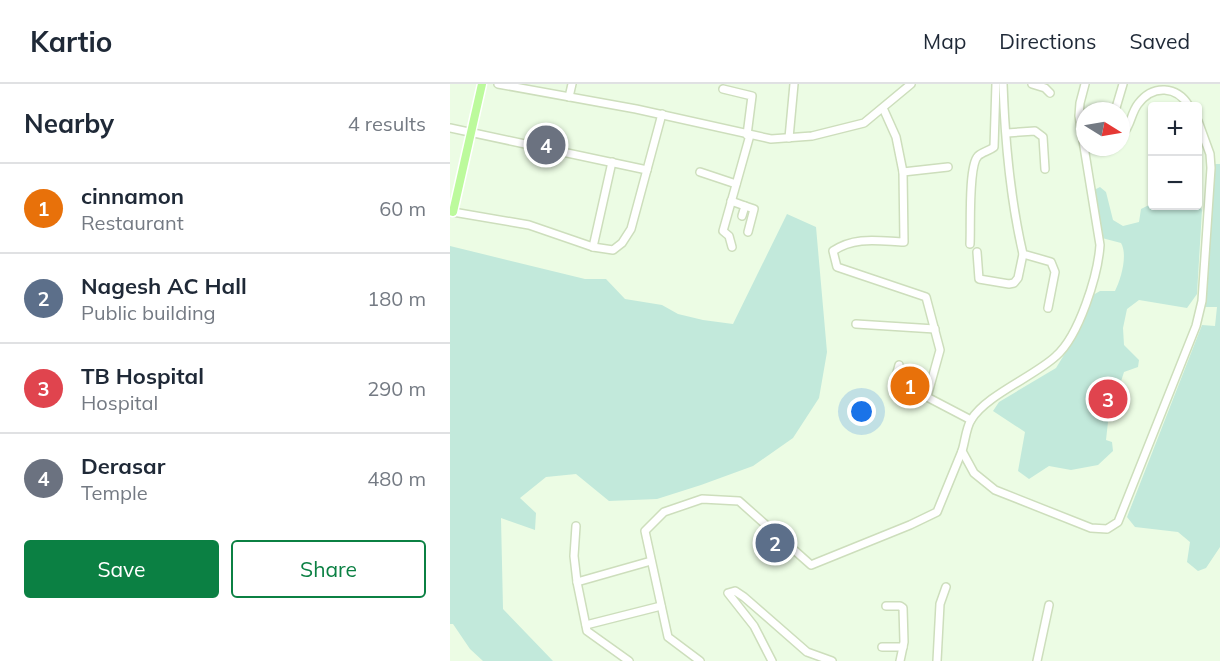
<!DOCTYPE html>
<html lang="en">
<head>
<meta charset="utf-8">
<style>
  :root { --surface:#fff; --page:#f2f2f3; --text:#1f2937; --muted:#747a83; --line:#e0e1e3; --accent:#0b8043 }
  body { margin:0; font-family:Mulish,sans-serif; background:var(--page); color:var(--text) }
  .controls { position:absolute; right:18px; top:18px; display:grid; overflow:hidden; border-radius:6px; box-shadow:0 2px 4px #0004 }
  .controls button { width:54px; height:54px; display:grid; place-items:center; padding:0; border:0; border-bottom:2px solid var(--line); background:var(--surface); color:var(--text); font:30px sans-serif }
  .compass { position:absolute; left:626px; top:18px; width:54px; height:54px; border-radius:50%; background:var(--surface); box-shadow:0 2px 4px #0004; rotate:101deg }
  .you { position:absolute; left:412px; top:328px; width:21px; height:21px; margin:-15px; border:4px solid #fff; border-radius:50%; background:#1a73e8; box-shadow:0 0 0 9px #1a73e833 }
  .badge { display:grid; place-items:center; width:39px; height:39px; border-radius:50%; background:var(--accent); color:#fff; font-size:20px; font-weight:700 }
  .pin { position:absolute; translate:-50% -50%; border:3px solid #fff; box-shadow:0 2px 6px #0006 }
  .list { margin:0; padding:0; list-style:none }
  h2 { display:flex; justify-content:space-between; align-items:center; height:78px; margin:0; padding:0 24px; font-size:26px }
  h2 small { font-size:20px; font-weight:400; color:var(--muted) }
  .list li { display:grid; grid-template-columns:39px 1fr auto; gap:18px; align-items:center; box-sizing:border-box; height:90px; padding:0 24px; border-top:2px solid var(--line) }
  .list b { display:block; font-size:22px; white-space:nowrap }
  .list p { margin:0; font-size:20px; white-space:nowrap; color:var(--muted) }
  .list em { font-size:20px; font-style:normal; color:var(--muted) }
  .actions { display:flex; gap:12px; padding:18px 24px }
  .actions a { flex:1; padding:14px 0; border:2px solid var(--accent); border-radius:6px; text-align:center; font-size:21px; color:var(--accent) }
  .actions .main { background:var(--accent); color:#fff }
  .map { position:relative; flex:none; width:770px; height:577px; overflow:hidden }
  header { display:flex; align-items:center; gap:36px; box-sizing:border-box; height:84px; padding:0 30px; background:var(--surface); border-bottom:2px solid var(--line) }
  header strong { font-size:28px }
  nav { display:flex; gap:33px; margin-inline-start:auto; font-size:21px }
  main { display:flex }
  aside { flex:1; background:var(--surface) }
  .map>svg:first-child { display:block }
</style>
</head>
<body>
<header>
<strong>Kartio</strong>
<nav><a>Map</a><a>Directions</a><a>Saved</a></nav>
</header>
<main>
<aside>
<h2>Nearby<small>4 results</small></h2>
<ul class="list">
<li><span class="badge" style="background:#e8710a">1</span><div><b>cinnamon</b><p>Restaurant</p></div><em>60 m</em></li>
<li><span class="badge" style="background:#5c6f8a">2</span><div><b>Nagesh AC Hall</b><p>Public building</p></div><em>180 m</em></li>
<li><span class="badge" style="background:#e0444e">3</span><div><b>TB Hospital</b><p>Hospital</p></div><em>290 m</em></li>
<li><span class="badge" style="background:#6b7280">4</span><div><b>Derasar</b><p>Temple</p></div><em>480 m</em></li>
</ul>
<div class="actions"><a class="main">Save</a><a>Share</a></div>
</aside>
<div class="map">
<svg width="770" height="577" viewBox="0 0 770 577">
  <rect width="100%" height="100%" fill="#ecfce4"/>
  <g fill="#c2e9db">
    <path d="M765,80H770V463L756,484L748,487L737,478L740,458L728,448L685,443L677,433L752,241L765,242L767,223H755Z"/>
    <path d="M650,103L656,108L663,136L673,142L689,138L691,125L699,121L748,122V118L752,126L747,210L737,224L689,216L677,225L673,244L674,261L689,276L688,283L674,288L658,338L656,356L662,358L663,367L648,381L621,386L599,382L579,395L568,387L575,348L543,327L549,318L606,284L633,240L643,211L650,207H665C671,195 678,171 671,159L652,154L644,106Z"/>
    <path d="M337,130L366,143L377,268L369,314L343,354L303,382L251,401L207,415L159,417L126,390L96,393L70,414L86,429L85,446L51,434L53,525L103,577H33L20,565L3,540H0V162L135,195H156L175,215L212,221L228,230L253,236L283,240Z"/>
  </g>
  <g fill="none" stroke-linecap="round" stroke-linejoin="round">
    <g stroke="#cddebc" stroke-width="10">
      <g id="minor">
        <path d="M48,0L186,25L321,55L362,52L414,39L461,0"/>
        <path d="M553,0C555,57 560,114 573,170L601,178L605,188L598,224"/>
        <path d="M582,0L595,4L600,9"/>
        <path d="M635,0L630,19L629,32L650,161C648,191 629,252 606,272C585,292 536,311 521,336C516,344 515,358 512,367L524,389L545,406L641,444L657,445L668,438L746,242L752,217L761,84L760,70L748,37"/>
        <path d="M273,5L302,12L297,51"/>
        <path d="M119,13L122,0"/>
        <path d="M433,24L446,53L453,88"/>
        <path d="M665,27L673,0"/>
        <path d="M0,44L197,86"/>
        <path d="M557,49L585,47L593,53L595,85"/>
        <path d="M671,49L673,50C681,41 681,29 688,20C703,0 727,2 739,22"/>
        <path d="M339,54L344,0"/>
        <path d="M498,83L453,88L454,158C429,157 405,152 383,167L387,183L476,213L490,266L477,313L521,336"/>
        <path d="M250,88L286,100"/>
        <path d="M281,117L295,122L292,132"/>
        <path d="M295,122L304,125L298,148"/>
        <path d="M3,128L79,141L143,163L163,166L172,159L181,145L212,30"/>
        <path d="M520,160C521,143 518,82 528,72C532,68 539,67 544,63L546,0"/>
        <path d="M143,163L162,78"/>
        <path d="M282,163L279,152L273,147L300,51"/>
        <path d="M527,168L529,195L559,200L564,199L568,194L573,170"/>
        <path d="M406,240L485,245"/>
        <path d="M449,281L445,296L447,300L477,313"/>
        <path d="M126,442L124,472L127,498"/>
        <path d="M436,522H450L453,524L454,558L450,577"/>
        <path d="M136,541L211,522"/>
        <path d="M432,563H453"/>
        <path d="M179,577L137,547L127,498L201,477"/>
        <path d="M250,577L218,553L195,447L214,428L252,415L289,417L361,481L460,441L487,428L512,367"/>
        <path d="M322,577L304,542L278,509L285,507L294,513L357,568L382,577"/>
        <path d="M487,577L490,520L496,503"/>
        <path d="M587,577L599,521"/>
      </g>
    </g>
    <g stroke="#fff" stroke-width="11">
      <path id="major" d="M0,127L3,128L32,0"/>
    </g>
    <use href="#minor" stroke="#fff" stroke-width="7"/>
    <use href="#major" stroke="#bcfa9c" stroke-width="8"/>
  </g>
</svg>
<div class="controls">
<button>+</button>
<button>−</button>
</div>
<svg class="compass" viewBox="-18 -18 36 36"><path d="M0-13l5 13h-10z" fill="#e53935"/><path d="M0 13l5-13h-10z" fill="#747a83"/></svg>
<div class="you"></div>
<div class="pin badge" style="left:460px;top:302px;background:#e8710a">1</div>
<div class="pin badge" style="left:325px;top:459px;background:#5c6f8a">2</div>
<div class="pin badge" style="left:658px;top:315px;background:#e0444e">3</div>
<div class="pin badge" style="left:96px;top:61px;background:#6b7280">4</div>
</div>
</main>
</body>
</html>
